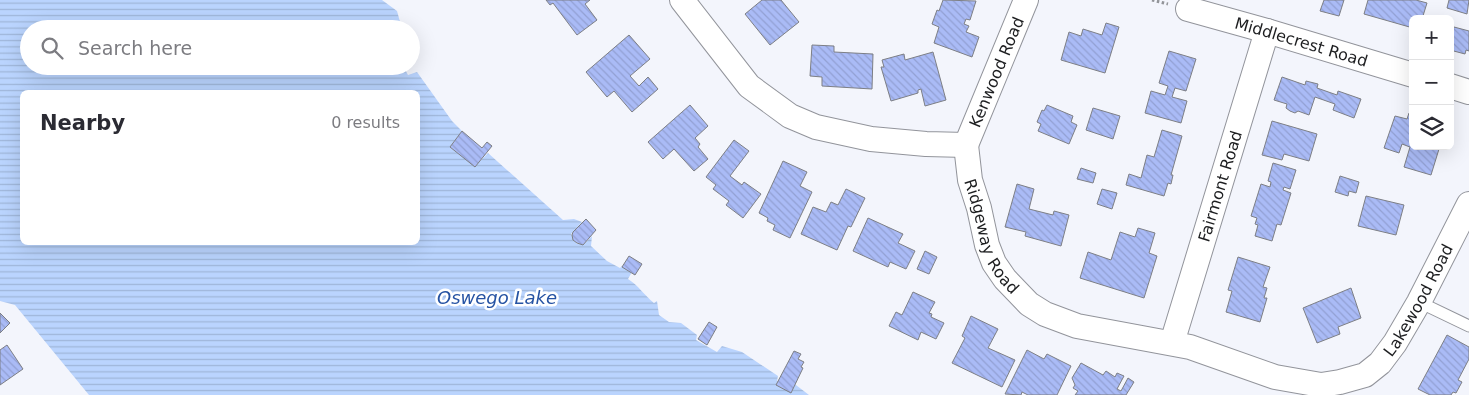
<!DOCTYPE html>
<html lang="en">
<head>
<meta charset="utf-8">
<style>
  :root { --surface:#fff; --page:#f7f7f7; --text:#2b2b33; --muted:#7c7c81; --line:#e1e1e2 }
  body { margin:0; font-family:"DejaVu Sans",sans-serif; background:var(--page); color:var(--text) }
  .controls { position:absolute; right:15px; top:15px; display:grid; overflow:hidden; border-radius:8px; box-shadow:0 5px 20px #0002 }
  .controls button { width:45px; height:45px; display:grid; place-items:center; padding:0; border:0; border-bottom:1px solid var(--line); background:var(--surface); color:var(--text); font:25px sans-serif }
  .list { margin:0; padding:0; list-style:none }
  h2 { display:flex; justify-content:space-between; align-items:center; height:65px; margin:0; padding:0 20px; font-size:21px }
  h2 small { font-size:16px; font-weight:400; color:var(--muted) }
  .icon { flex:none; width:28px; height:28px; fill:none; stroke:currentColor; stroke-width:2; stroke-linecap:round; stroke-linejoin:round }
  .map { position:relative; flex:none; width:1469px; height:395px; overflow:hidden }
  .search { position:absolute; background:var(--surface); box-shadow:0 5px 20px #0002; left:20px; top:20px; width:400px; height:55px; display:flex; align-items:center; gap:12px; box-sizing:border-box; padding:0 18px; border-radius:28px; color:var(--muted); font-size:19px }
  .panel { position:absolute; background:var(--surface); box-shadow:0 5px 20px #0002; left:20px; top:90px; width:400px; height:155px; border-radius:8px }
  .map>svg:first-child { display:block }
</style>
</head>
<body>
<div class="map">
<svg width="1469" height="395" viewBox="0 0 1469 395">
  <defs>
    <pattern id="water-rules" width="6" height="5" patternUnits="userSpaceOnUse" patternTransform="scale(1.25)"><rect width="6" height="5" fill="#bad4fe"/><path d="M0 2.5h6" fill="none" stroke="#9fb6d9"/></pattern>
    <pattern id="building-back-hatch" width="6" height="6" patternUnits="userSpaceOnUse" patternTransform="scale(1.25)"><rect width="6" height="6" fill="#aabbf6"/><path d="M-1 5l2 2M0 0l6 6M5-1l2 2" fill="none" stroke="#92a0d3"/></pattern>
  </defs>
  <rect width="100%" height="100%" fill="#f3f5fc"/>
  <path fill="url(#water-rules)" fill-rule="evenodd" d="M0,0H382L397,11L402,29H29V66H403L408,75L417,72L452,121L462,131L450,147L475,166L488,153L563,220L574,219L582,222L571,234L577,244H584L592,236L591,246L607,261L620,268L622,266L632,272L628,279C639,286 644,295 654,303L657,301L659,315L669,322L681,323L697,335L696,340L717,352L722,346L742,352L778,376L777,381L790,386L792,382L809,395H89L15,305L0,301ZM22,92H418V242H22Z"/>
  <g fill="url(#building-back-hatch)" stroke="#7d7f85">
    <path d="M546,0H590L585,4L597,20L577,35L553,3L550,5Z"/>
    <path d="M762,0H781L799,22L770,45L745,14Z"/>
    <path d="M943,0L976,1L970,20L966,19L964,24L969,26L966,32L979,37L972,57L934,43L939,27L932,24L937,10L939,11Z"/>
    <path d="M1324,0H1344L1339,16L1320,11Z"/>
    <path d="M1368,0H1416L1427,3L1422,19H1413V28L1364,14Z"/>
    <path d="M1449,0H1469L1467,14L1447,8Z"/>
    <path d="M1106,23L1119,27L1105,73L1061,60L1069,32L1081,36L1083,29L1102,35Z"/>
    <path d="M1454,27L1469,31V51L1466,50L1465,54L1450,50V38Z"/>
    <path d="M629,35L650,59L630,76L639,86L648,77L658,89L632,112L614,91L607,97L586,72Z"/>
    <path d="M812,45L834,46V52L873,54L872,89L822,86V77L810,76Z"/>
    <path d="M1169,51L1196,59L1186,91L1175,88L1172,97L1187,101L1181,123L1145,113L1151,91L1165,95L1168,86L1159,83Z"/>
    <path d="M933,52L946,100L925,106L921,89L918,90V93L891,101L881,67H884L882,60L904,54L905,60Z"/>
    <path d="M1282,77L1305,85L1306,81L1318,84L1317,88L1337,95L1338,91L1361,99L1354,118L1333,110L1335,104L1315,97L1309,115L1298,111L1295,113L1290,111L1286,108L1287,104L1274,100Z"/>
    <path d="M690,105L708,126L695,138L700,144L698,147L708,159L694,171L674,149L663,159L648,142Z"/>
    <path d="M1047,105L1073,116L1071,122L1077,125L1069,144L1038,131L1041,124L1037,122L1042,110L1044,111Z"/>
    <path d="M1093,108L1120,116L1113,139L1086,130Z"/>
    <path d="M1409,113L1413,115V146H1429L1439,149L1431,175L1404,167L1410,147L1402,144L1399,153L1384,148L1395,116L1407,119Z"/>
    <path d="M1272,121L1317,134L1309,161L1284,154L1282,160L1262,155Z"/>
    <path d="M1162,130L1182,136L1171,175H1173L1171,184L1168,183L1164,196L1126,185L1129,174L1141,178L1147,155L1154,157Z"/>
    <path d="M462,131L482,148L487,142L492,146L475,167L450,147Z"/>
    <path d="M734,140L749,151L730,176L742,185L744,182L761,194L743,218L726,205L729,201L713,189L716,185L706,177Z"/>
    <path d="M783,161L807,172L800,186L812,192L790,238L773,230L775,225L767,221L768,218L759,213Z"/>
    <path d="M1273,163L1296,170L1290,189L1284,187L1283,190L1291,193L1281,225L1277,224L1272,241L1255,236L1258,225L1255,224L1257,218L1251,216L1261,184L1270,187L1271,182L1268,181Z"/>
    <path d="M1081,168L1096,173L1093,183L1077,179Z"/>
    <path d="M1340,176L1359,182L1356,193L1349,191L1348,196L1335,192Z"/>
    <path d="M1017,184L1034,189L1029,209L1053,215L1054,211L1069,215L1061,246L1025,236L1026,232L1005,227Z"/>
    <path d="M846,189L865,198L851,227L848,226L837,250L801,234L813,207L826,212L831,202L838,205Z"/>
    <path d="M1102,189L1117,193L1112,209L1097,204Z"/>
    <path d="M1366,196L1404,205L1396,235L1358,226Z"/>
    <path d="M868,218L903,234L898,243L915,251L906,269L890,262L888,267L853,251Z"/>
    <path d="M586,219L596,230L583,245L577,243L573,240L572,235L573,232Z"/>
    <path d="M1138,228L1155,233L1149,253L1157,256L1144,298L1080,278L1088,252L1111,260L1120,232L1135,237Z"/>
    <path d="M925,251L937,257L929,274L917,269Z"/>
    <path d="M629,256L642,264L635,275L622,267Z"/>
    <path d="M1238,257L1270,267L1263,287L1267,288L1264,298H1267L1260,322L1226,312L1232,291L1228,290Z"/>
    <path d="M1351,288L1361,318L1338,327L1340,334L1317,343L1303,308Z"/>
    <path d="M913,292L935,302L929,313L932,314L931,317L944,323L936,339L921,332L918,340L889,326L896,312L902,315Z"/>
    <path d="M0,313L10,323L0,333Z"/>
    <path d="M971,316L998,329L988,348L1015,360L1002,387L952,363L965,338L962,336Z"/>
    <path d="M709,322L717,327L707,345L698,339Z"/>
    <path d="M1447,335L1469,347V359L1458,380L1462,382L1456,393L1453,392L1451,395H1430L1418,389Z"/>
    <path d="M7,345L23,369L0,385V350Z"/>
    <path d="M1027,350L1044,359L1047,354L1071,366L1057,395H1028L1022,392L1021,395L1005,394Z"/>
    <path d="M794,351L801,354L798,359L804,362L801,367L803,368L791,393L776,385Z"/>
    <path d="M1081,363L1103,375L1106,371L1115,377L1117,373L1124,376L1117,389L1121,391L1128,378L1134,382L1126,395H1075L1078,391L1073,388L1075,385L1072,378Z"/>
  </g>
  <g fill="none" stroke-linecap="round" stroke-linejoin="round">
    <g stroke="#92949b" stroke-width="13">
      <path id="service" d="M1419,302L1469,326"/>
    </g>
    <g stroke="#92949b" stroke-width="26">
      <g id="minor">
        <path d="M682,0L749,86L790,116L816,127L871,139L926,144L966,145"/>
        <path id="s1" d="M1188,9L1267,31L1413,75"/>
        <path d="M1450,86L1469,92"/>
        <path id="s2" d="M966,145L970,180L979,208L987,245L994,263L1005,279L1029,304L1045,314L1077,326L1190,347L1275,377L1321,385L1340,382L1365,375L1380,363L1395,343L1419,302L1469,204"/>
        <path id="s3" d="M966,145L1026,0"/>
        <path id="s4" d="M1172,343L1267,31"/>
      </g>
    </g>
    <path stroke="#929499" stroke-width="3" stroke-dasharray="2.5 2.5" stroke-linecap="butt" d="M1152,0L1168,4"/>
    <use href="#service" stroke="#fff" stroke-width="11"/>
    <use href="#minor" stroke="#fff" stroke-width="24"/>
  </g>
  <g text-anchor="middle" stroke-width="5" stroke-linejoin="round" paint-order="stroke">
    <g font-size="16" fill="#1d1e20" stroke="#fff">
      <text dy="6" stroke="none"><textPath href="#s1" startOffset="118">Middlecrest Road</textPath></text>
      <text dy="6" stroke="none"><textPath href="#s3" startOffset="79">Kenwood Road</textPath></text>
      <text dy="6" stroke="none"><textPath href="#s4" startOffset="164">Fairmont Road</textPath></text>
      <text dy="6" stroke="none"><textPath href="#s2" startOffset="96">Ridgeway Road</textPath></text>
      <text dy="6" stroke="none"><textPath href="#s2" startOffset="619">Lakewood Road</textPath></text>
    </g>
    <g font-size="18" font-style="italic" fill="#2653a3" stroke="#fff">
      <text x="497" y="304">Oswego Lake</text>
    </g>
  </g>
</svg>
<div class="controls">
<button>+</button>
<button>−</button>
<button><svg class="icon" aria-label="layers" viewBox="0 0 24 24"><path d="M12 4l9 5-9 5-9-5zM3 14l9 5 9-5"/></svg></button>
</div>
<div class="search"><svg class="icon" aria-label="search" viewBox="0 0 24 24"><circle cx="10" cy="10" r="6"/><path d="M15 15l6 6"/></svg>Search here</div>
<section class="panel">
<h2>Nearby<small>0 results</small></h2>
<ul class="list">
</ul>
</section>
</div>
</body>
</html>
